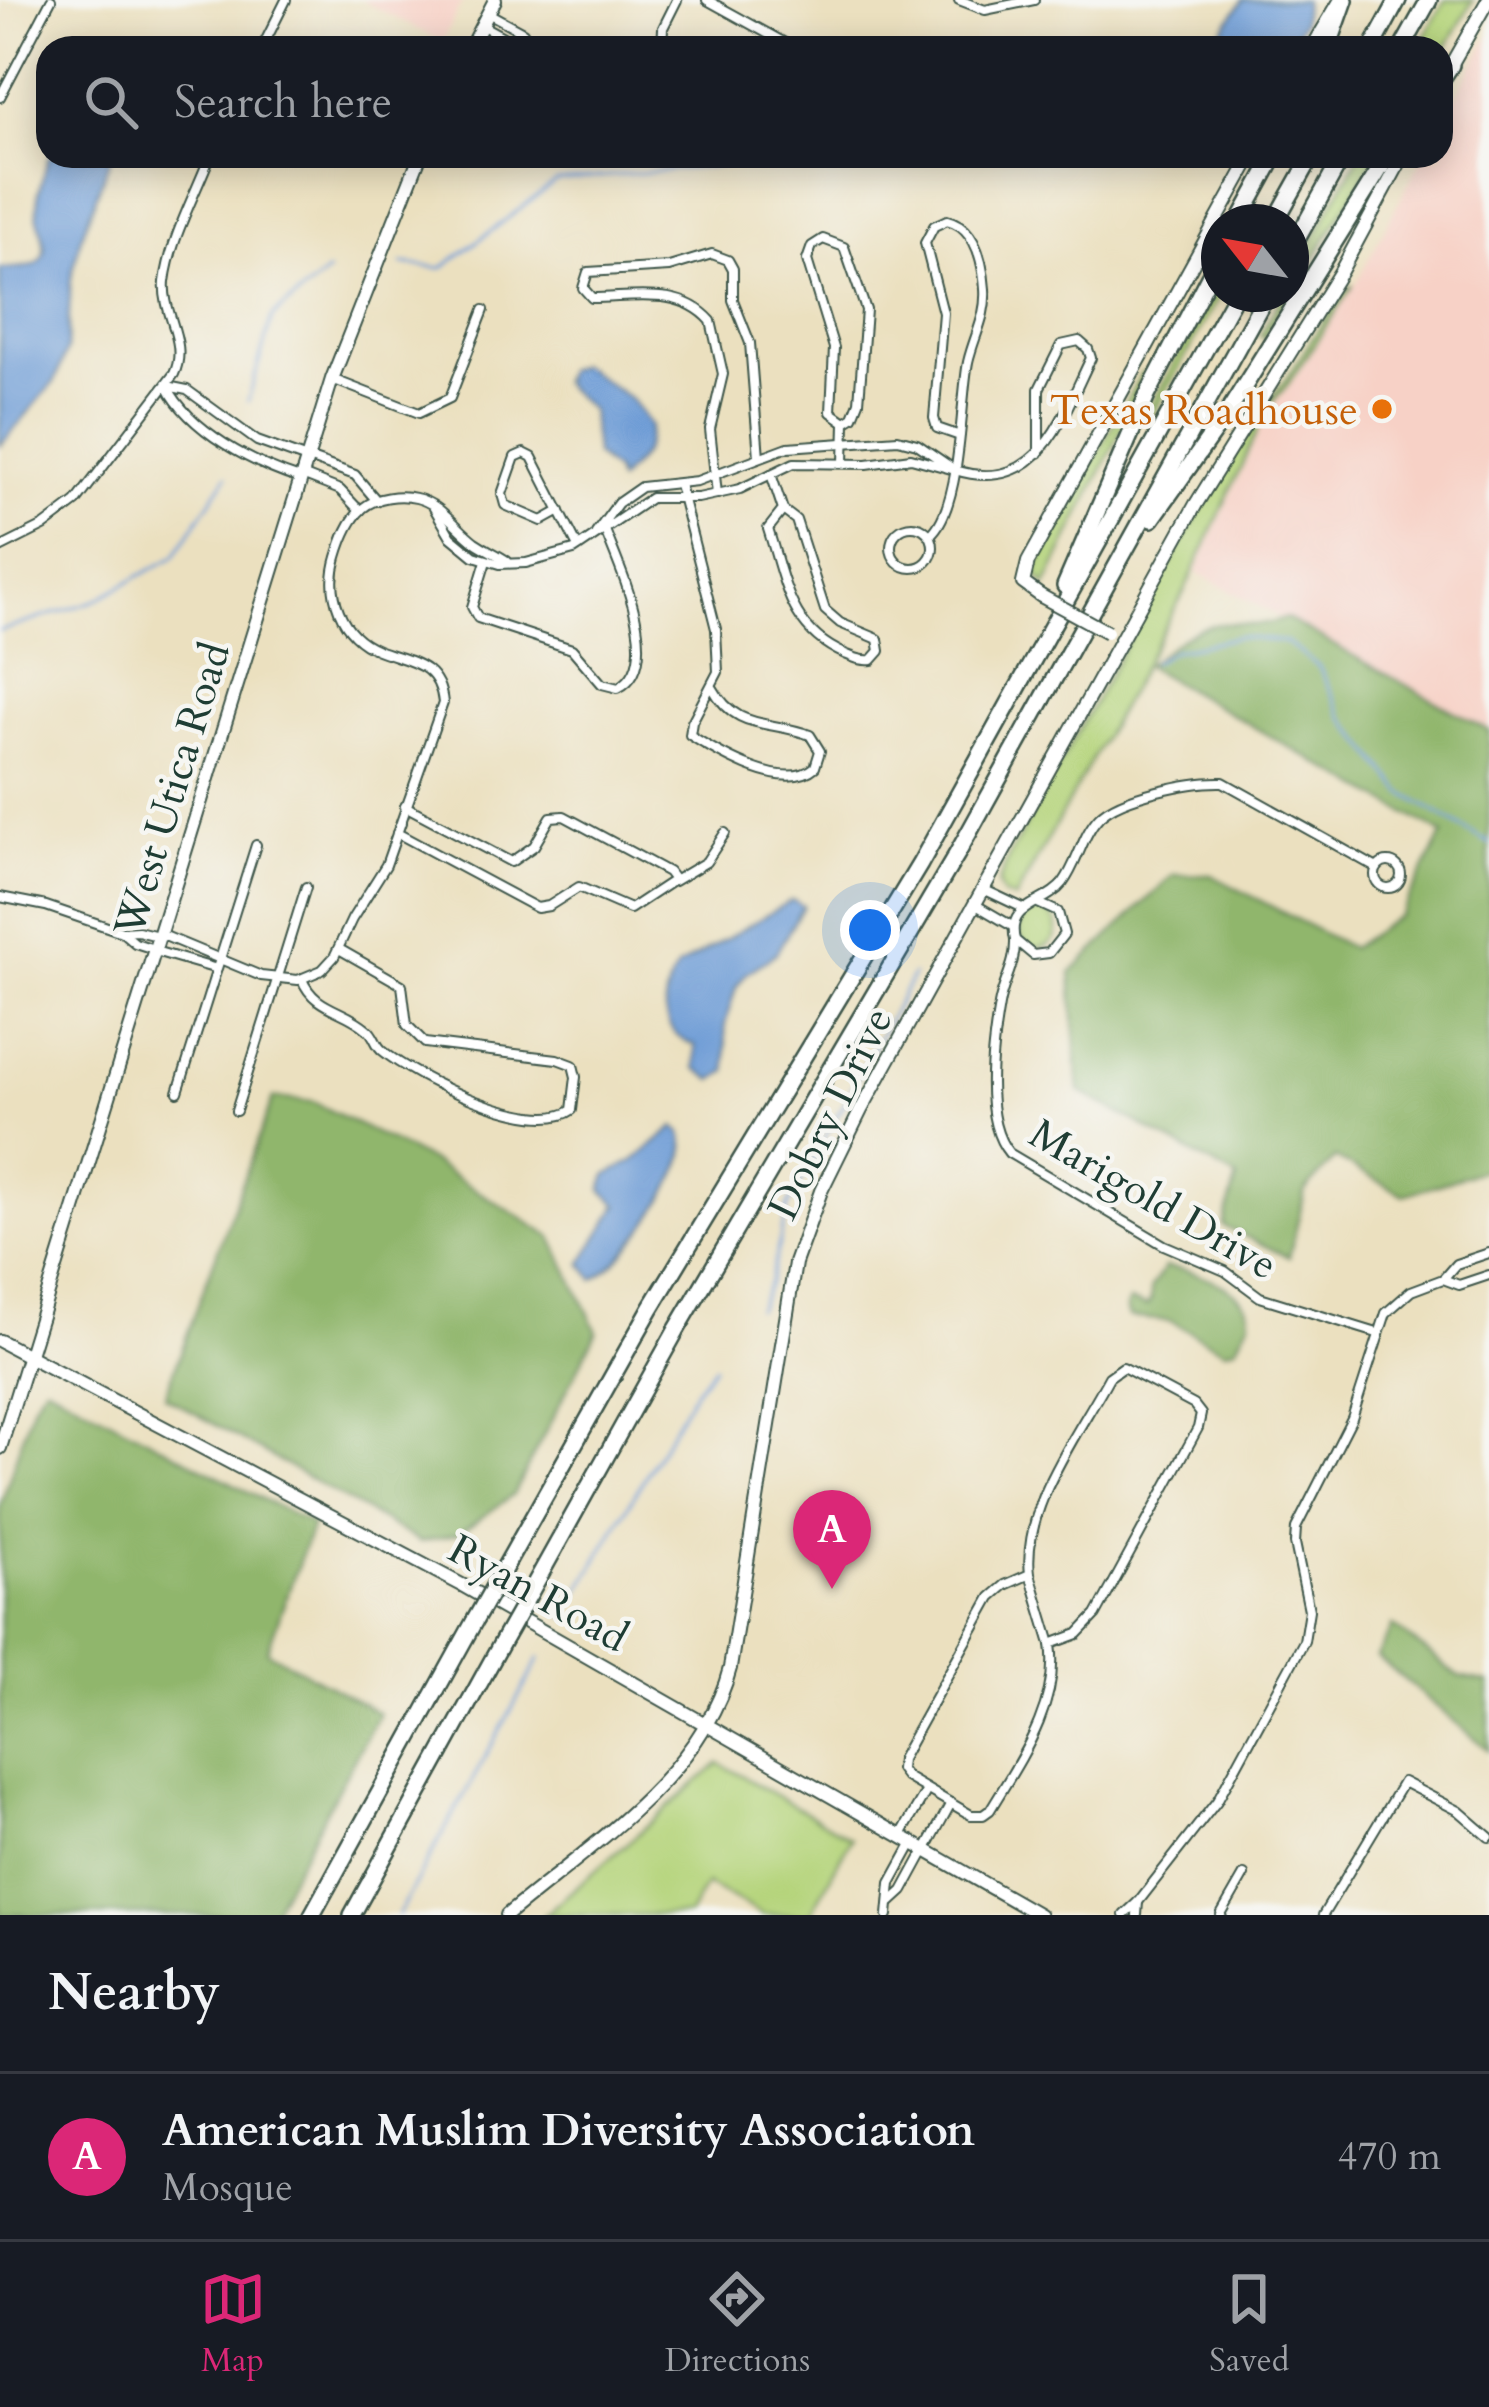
<!DOCTYPE html>
<html lang="en">
<head>
<meta charset="utf-8">
<style>
  :root { --surface:#171b24; --page:#242831; --text:#f1f3f6; --muted:#9ea1a6; --line:#363941; --accent:#db2777 }
  body { margin:0; font-family:Cardo,serif; background:var(--page); color:var(--text) }
  .compass { position:absolute; left:1201px; top:204px; width:108px; height:108px; border-radius:50%; background:var(--surface); box-shadow:0 6px 30px #0003; rotate:301deg }
  .you { position:absolute; left:870px; top:930px; width:42px; height:42px; margin:-30px; border:9px solid #fff; border-radius:50%; background:#1a73e8; box-shadow:0 0 0 18px #1a73e833 }
  .badge { display:grid; place-items:center; width:78px; height:78px; border-radius:50%; background:var(--accent); color:#fff; font-size:39px; font-weight:700 }
  .pin { position:absolute; translate:-50% -99px; filter:drop-shadow(0 3px 6px #0008) }
  .pin::after { content:''; position:absolute; top:63px; width:42px; height:36px; background:inherit; clip-path:polygon(0 0,100% 0,50% 100%) }
  .list { margin:0; padding:0; list-style:none }
  h2 { display:flex; justify-content:space-between; align-items:center; height:156px; margin:0; padding:0 48px; font-size:51px }
  h2 small { font-size:39px; font-weight:400; color:var(--muted) }
  .list li { display:grid; grid-template-columns:78px 1fr auto; gap:36px; align-items:center; box-sizing:border-box; height:168px; padding:0 48px; border-top:3px solid var(--line) }
  .list b { display:block; font-size:45px; white-space:nowrap }
  .list p { margin:0; font-size:39px; white-space:nowrap; color:var(--muted) }
  .list em { font-size:39px; font-style:normal; color:var(--muted) }
  .icon { flex:none; width:66px; height:66px; fill:none; stroke:currentColor; stroke-width:2; stroke-linecap:round; stroke-linejoin:round }
  .map { position:relative; flex:none; width:1489px; height:1915px; overflow:hidden }
  .search { position:absolute; background:var(--surface); box-shadow:0 6px 30px #0003; left:36px; right:36px; top:36px; height:132px; display:flex; align-items:center; gap:30px; box-sizing:border-box; padding:0 42px; border-radius:36px; color:var(--muted); font-size:45px }
  .sheet { height:324px; background:var(--surface) }
  nav { display:flex; justify-content:space-around; align-items:center; box-sizing:border-box; height:168px; border-top:3px solid var(--line); background:var(--surface); font-size:33px; color:var(--muted) }
  nav a { display:grid; justify-items:center; gap:6px }
  nav .on { color:var(--accent) }
  .map>svg:first-child { display:block }
</style>
</head>
<body>
<div class="map">
<svg width="1489" height="1915" viewBox="0 0 1489 1915">
  <rect width="100%" height="100%" fill="#f6f6f2"/>
  <filter id="ink" filterUnits="userSpaceOnUse"><feTurbulence type="fractalNoise" baseFrequency=".00833" numOctaves="2"/><feDisplacementMap in="SourceGraphic" scale="24" xChannelSelector="R" yChannelSelector="G"/><feConvolveMatrix kernelMatrix="1 2 1 2 8 2 1 2 1" color-interpolation-filters="sRGB"/></filter>
  <filter id="wash" filterUnits="userSpaceOnUse"><feTurbulence type="fractalNoise" baseFrequency=".004" numOctaves="4" result="noise"/><feDisplacementMap in="SourceGraphic" scale="48" xChannelSelector="R" yChannelSelector="G"/><feGaussianBlur stdDeviation="2.7" result="paint"/><feColorMatrix in="noise" values="0 0 0 0 0 0 0 0 0 0 0 0 0 0 0 0 0 1.4 0 .05"/><feComposite in="paint" operator="in"/></filter>
  <g filter="url(#wash)">
    <rect width="100%" height="100%" fill="#ebe0bf"/>
    <g fill="#f7d1c6">
      <path d="M361,0H463L442,42Z"/>
      <path d="M1489,36V731L1196,572L1270,408L1290,385L1355,285L1423,156H1441V123Z"/>
    </g>
    <g fill="#b5d47c" stroke="#6a8858" stroke-width="3">
      <path d="M1445,0H1473L1441,57V48H1419Z"/>
      <path d="M1359,156H1377L1264,338L1260,336L1283,294H1291V279Z"/>
      <path d="M1219,277L1220,294L1153,415L1148,412Z"/>
      <path d="M1353,285L1288,384L1268,407L1185,590L1015,899L1003,895L998,884L1010,854L1206,499L1261,410L1287,378L1343,291Z"/>
      <path d="M1142,372L1147,373L1137,397L1046,586L1036,574L1039,562Z"/>
      <circle cx="1038" cy="929" r="19"/>
      <path d="M719,1763L851,1838L810,1915H763L706,1884L689,1915H544Z"/>
    </g>
    <g fill="#90b66c" stroke="#587a50" stroke-width="3">
      <path d="M1285,618L1489,731V1168L1404,1195L1335,1158L1305,1191L1289,1257L1223,1226L1237,1178L1079,1091L1071,973L1173,875H1211L1351,948L1400,915L1443,834L1146,666C1168,649 1190,626 1220,624C1247,621 1257,631 1285,618Z"/>
      <path d="M273,1098L313,1102L428,1160L552,1237L597,1331L513,1495L458,1534L420,1542L165,1396Z"/>
      <path d="M1165,1267C1192,1270 1251,1287 1250,1321L1236,1347L1225,1350L1170,1321L1129,1317L1126,1308L1129,1301L1147,1306L1151,1300V1288Z"/>
      <path d="M45,1385L312,1525L267,1651L379,1713L270,1915H0V1507L33,1403Z"/>
      <path d="M1393,1626L1459,1677L1489,1683V1750L1377,1657Z"/>
    </g>
    <g fill="#6e9cd6" stroke="#466c85" stroke-width="3">
      <path d="M1243,0H1304L1302,22L1287,48H1211Z"/>
      <path d="M49,156H111L81,237L71,278L67,350L55,381L0,446V269C10,268 31,269 39,262C51,250 39,227 37,214C36,193 44,175 49,156Z"/>
      <path d="M580,365L631,399L650,426C646,460 637,459 618,482L615,472L595,455L591,411L562,383L565,370Z"/>
      <path d="M792,900L803,906L776,953L746,974L736,987L725,1024L727,1071L713,1080L696,1068L695,1045C658,1035 659,994 678,967Z"/>
      <path d="M675,1127L682,1133C684,1142 686,1152 682,1162C670,1194 624,1264 593,1279L582,1263L618,1205L602,1190L607,1175L635,1160Z"/>
    </g>
    <g fill="none" stroke-linecap="round" stroke-linejoin="round">
      <g stroke="#6e9cd6" stroke-width="3">
        <path d="M1199,156H1210"/>
        <path d="M402,264L442,268L557,181L723,165L746,156"/>
        <path d="M248,401L272,317L328,272"/>
        <path d="M0,631L94,601L174,557L227,476"/>
        <path d="M1152,663L1172,651L1238,637L1285,642L1319,667L1343,717L1403,793L1489,843"/>
        <path d="M757,1309L769,1284L788,1206L913,975"/>
        <path d="M564,1617L695,1390L714,1366"/>
        <path d="M398,1915L540,1658"/>
      </g>
    </g>
  </g>
  <g filter="url(#ink)">
    <g fill="none" stroke-linecap="round" stroke-linejoin="round">
      <g stroke="#3e5549" stroke-width="12">
        <g id="street">
          <path d="M707,0L794,48"/>
          <path d="M959,0L985,10L1034,0"/>
          <path d="M483,26L516,44L531,46L523,32L488,13"/>
          <path d="M262,48L286,0"/>
          <path d="M662,48L663,28L677,0"/>
          <path d="M0,97L51,0"/>
          <path d="M332,379L419,413L450,398L484,310"/>
          <path d="M308,458L355,475L377,501"/>
          <path d="M844,463L845,422L853,417L859,402L866,310L844,247L823,239L812,246L807,260L834,348L831,412L845,422"/>
          <path d="M955,470C1039,496 1061,419 1091,358L1088,349L1079,341L1061,345L1039,389V453"/>
          <path d="M771,474L783,510L796,520L825,610L840,623L878,639L880,651L872,660C861,661 855,658 845,654C789,630 785,581 768,529L783,510"/>
          <path d="M302,475L340,490L360,511"/>
          <path d="M300,479C254,464 189,431 167,386L187,390L257,441L307,459"/>
          <path d="M679,484L716,629L718,672L692,722L690,735C718,753 785,793 815,767L820,751L810,735C768,719 737,732 712,687"/>
          <path d="M717,494L710,429L723,374L711,321C680,286 633,298 592,298L583,288L588,272L669,267L712,254L728,260L733,269V300L750,343L759,457"/>
          <path d="M434,508L451,537L474,556L500,564L526,563L574,550L651,498H698L740,489L794,463L867,464L911,458L955,470L917,444L898,439L788,447L697,481L641,487L618,503L596,533"/>
          <path d="M560,511L542,521L505,505L502,494L515,457L524,453L532,457L578,547"/>
          <circle cx="912" cy="547" r="21"/>
          <path d="M930,535C962,508 960,403 968,362C974,336 987,316 985,289C983,262 976,227 947,220L934,226L925,243L943,313L934,418L937,428L960,436"/>
          <path d="M0,548L44,526L76,502L174,374C189,342 162,314 165,282C170,240 195,195 210,156"/>
          <path d="M486,561L472,607L478,618L572,649L602,684L618,688C666,664 619,567 605,530"/>
          <path d="M397,833L537,908L549,906L579,887L630,909L674,880L668,872L564,816L551,817L534,846L511,862L405,806"/>
          <circle cx="1388" cy="875" r="13"/>
          <path d="M674,881L706,862L725,833"/>
          <path d="M983,889L1023,908"/>
          <path d="M0,897L46,906L122,932"/>
          <path d="M1038,903L1058,912L1064,934L1049,953L1033,955L1015,940C1006,903 1045,906 1063,883C1078,863 1082,835 1099,817C1120,795 1194,781 1223,782L1377,868"/>
          <path d="M976,905L1012,926"/>
          <path d="M160,934L261,976L298,980L322,970L334,957L352,919L386,865L443,703C439,662 409,662 378,650C340,635 326,593 337,557C342,540 349,520 363,508C376,497 400,494 416,498C440,503 456,528 475,542C485,549 497,554 507,561"/>
          <path d="M1015,940C1016,965 1003,981 999,1005C992,1045 981,1120 1009,1153L1164,1245L1225,1271L1260,1297L1377,1333"/>
          <path d="M154,949L135,943L122,932L138,931L158,936"/>
          <path d="M155,951L217,969"/>
          <path d="M302,979C314,1010 345,1009 367,1029C375,1035 375,1045 383,1051C415,1078 535,1137 572,1110L576,1077L573,1065L557,1059L425,1043L407,1025L402,985L339,949"/>
          <path d="M178,1092L256,845"/>
          <path d="M236,1111L306,887"/>
          <path d="M1489,1253L1456,1264L1443,1279L1459,1285L1489,1275"/>
          <path d="M1123,1367L1194,1405L1201,1414L1198,1428L1096,1615L1078,1634L1051,1644C1060,1704 1020,1760 990,1810L983,1815H971L906,1777L900,1769L901,1759L991,1597L1005,1585L1030,1574C1022,1507 1078,1435 1109,1377Z"/>
          <path d="M1030,1574L1051,1644"/>
          <path d="M901,1835L927,1790"/>
          <path d="M891,1902L903,1891L951,1803"/>
          <path d="M1138,1902L1217,1801L1304,1641L1309,1610L1295,1543L1296,1528L1352,1418L1386,1313L1411,1291L1443,1279"/>
          <path d="M888,1915L891,1883L913,1843"/>
          <path d="M1124,1915L1138,1902L1137,1915"/>
          <path d="M1221,1915L1244,1875"/>
          <path d="M1323,1915L1403,1782L1459,1811L1489,1837"/>
        </g>
      </g>
      <g stroke="#3e5549" stroke-width="16">
        <g id="secondary">
          <path d="M470,48L495,0"/>
          <path d="M1312,48L1340,1"/>
          <path d="M1447,72L1488,0"/>
          <path d="M1041,596L1023,583L1028,562L1252,156"/>
          <path d="M0,1341L462,1585L1039,1915"/>
          <path d="M0,1448L332,379L420,156"/>
          <path d="M507,1915C587,1848 703,1774 730,1668L795,1263L821,1191L861,1110L1196,504L1341,271L1403,156"/>
        </g>
      </g>
      <g stroke="#3e5549" stroke-width="20">
        <g id="highway">
          <path d="M1328,48L1345,0"/>
          <path d="M1372,48L1398,0"/>
          <path d="M1402,48L1429,0"/>
          <path d="M1441,80L1451,65"/>
          <path d="M1239,222L1275,156"/>
          <path d="M1275,222L1312,156"/>
          <path d="M1291,250L1343,156"/>
          <path d="M1152,519L1230,409L1388,156"/>
          <path d="M1065,586L1147,396L1219,257"/>
          <path d="M501,1574L651,1308L920,864L1236,294"/>
          <path d="M531,1591L677,1329L957,854L1267,294"/>
          <path d="M312,1915L475,1620"/>
          <path d="M352,1915L505,1637"/>
        </g>
      </g>
      <use href="#street" stroke="#fff" stroke-width="8"/>
      <use href="#secondary" stroke="#fff" stroke-width="12"/>
      <use href="#highway" stroke="#fff" stroke-width="15"/>
      <g stroke="#3e5549" stroke-width="16" stroke-linecap="butt">
        <path id="secondary-bridge" d="M1041,596L1107,632"/>
      </g>
      <g stroke="#3e5549" stroke-width="20" stroke-linecap="butt">
        <g id="highway-bridge">
          <path d="M475,1620L501,1574"/>
          <path d="M505,1637L531,1591"/>
        </g>
      </g>
      <use href="#secondary-bridge" stroke="#fff" stroke-width="12"/>
      <use href="#highway-bridge" stroke="#fff" stroke-width="15"/>
    </g>
  </g>
  <circle fill="#e8710a" stroke="#f6f6f2" stroke-width="4.5" cx="1382" cy="409" r="12"/>
  <g text-anchor="middle" stroke-width="9" stroke-linejoin="round" paint-order="stroke">
    <g font-size="42" fill="#c56008" stroke="#f6f6f2" text-anchor="end">
      <text x="1358" y="424">Texas Roadhouse</text>
    </g>
    <g font-size="42" fill="#1f3d34" stroke="#f6f6f2">
      <text transform="translate(171 789) rotate(-73)" y="15">West Utica Road</text>
      <text transform="translate(829 1113) rotate(-64)" y="15">Dobry Drive</text>
      <text transform="translate(1154 1198) rotate(30)" y="15">Marigold Drive</text>
      <text transform="translate(539 1592) rotate(29)" y="15">Ryan Road</text>
    </g>
  </g>
</svg>
<svg class="compass" viewBox="-18 -18 36 36"><path d="M0-13l5 13h-10z" fill="#e53935"/><path d="M0 13l5-13h-10z" fill="#9ea1a6"/></svg>
<div class="you"></div>
<div class="pin badge" style="left:832px;top:1589px">A</div>
<div class="search"><svg class="icon" aria-label="search" viewBox="0 0 24 24"><circle cx="10" cy="10" r="6"/><path d="M15 15l6 6"/></svg>Search here</div>
</div>
<section class="sheet">
<h2>Nearby<small></small></h2>
<ul class="list">
<li><span class="badge">A</span><div><b>American Muslim Diversity Association</b><p>Mosque</p></div><em>470 m</em></li>
</ul>
</section>
<nav>
<a class="on"><svg class="icon" aria-label="map" viewBox="0 0 24 24"><path d="M3 6l6-2 6 2 6-2v14l-6 2-6-2-6 2zM9 4v14M15 6v14"/></svg>Map</a>
<a><svg class="icon" aria-label="directions" viewBox="0 0 24 24"><path d="M12 3l9 9-9 9-9-9zM9 14v-3h6M13 9l2 2-2 2"/></svg>Directions</a>
<a><svg class="icon" aria-label="saved" viewBox="0 0 24 24"><path d="M7 4h10v16l-5-4-5 4z"/></svg>Saved</a>
</nav>
</body>
</html>
